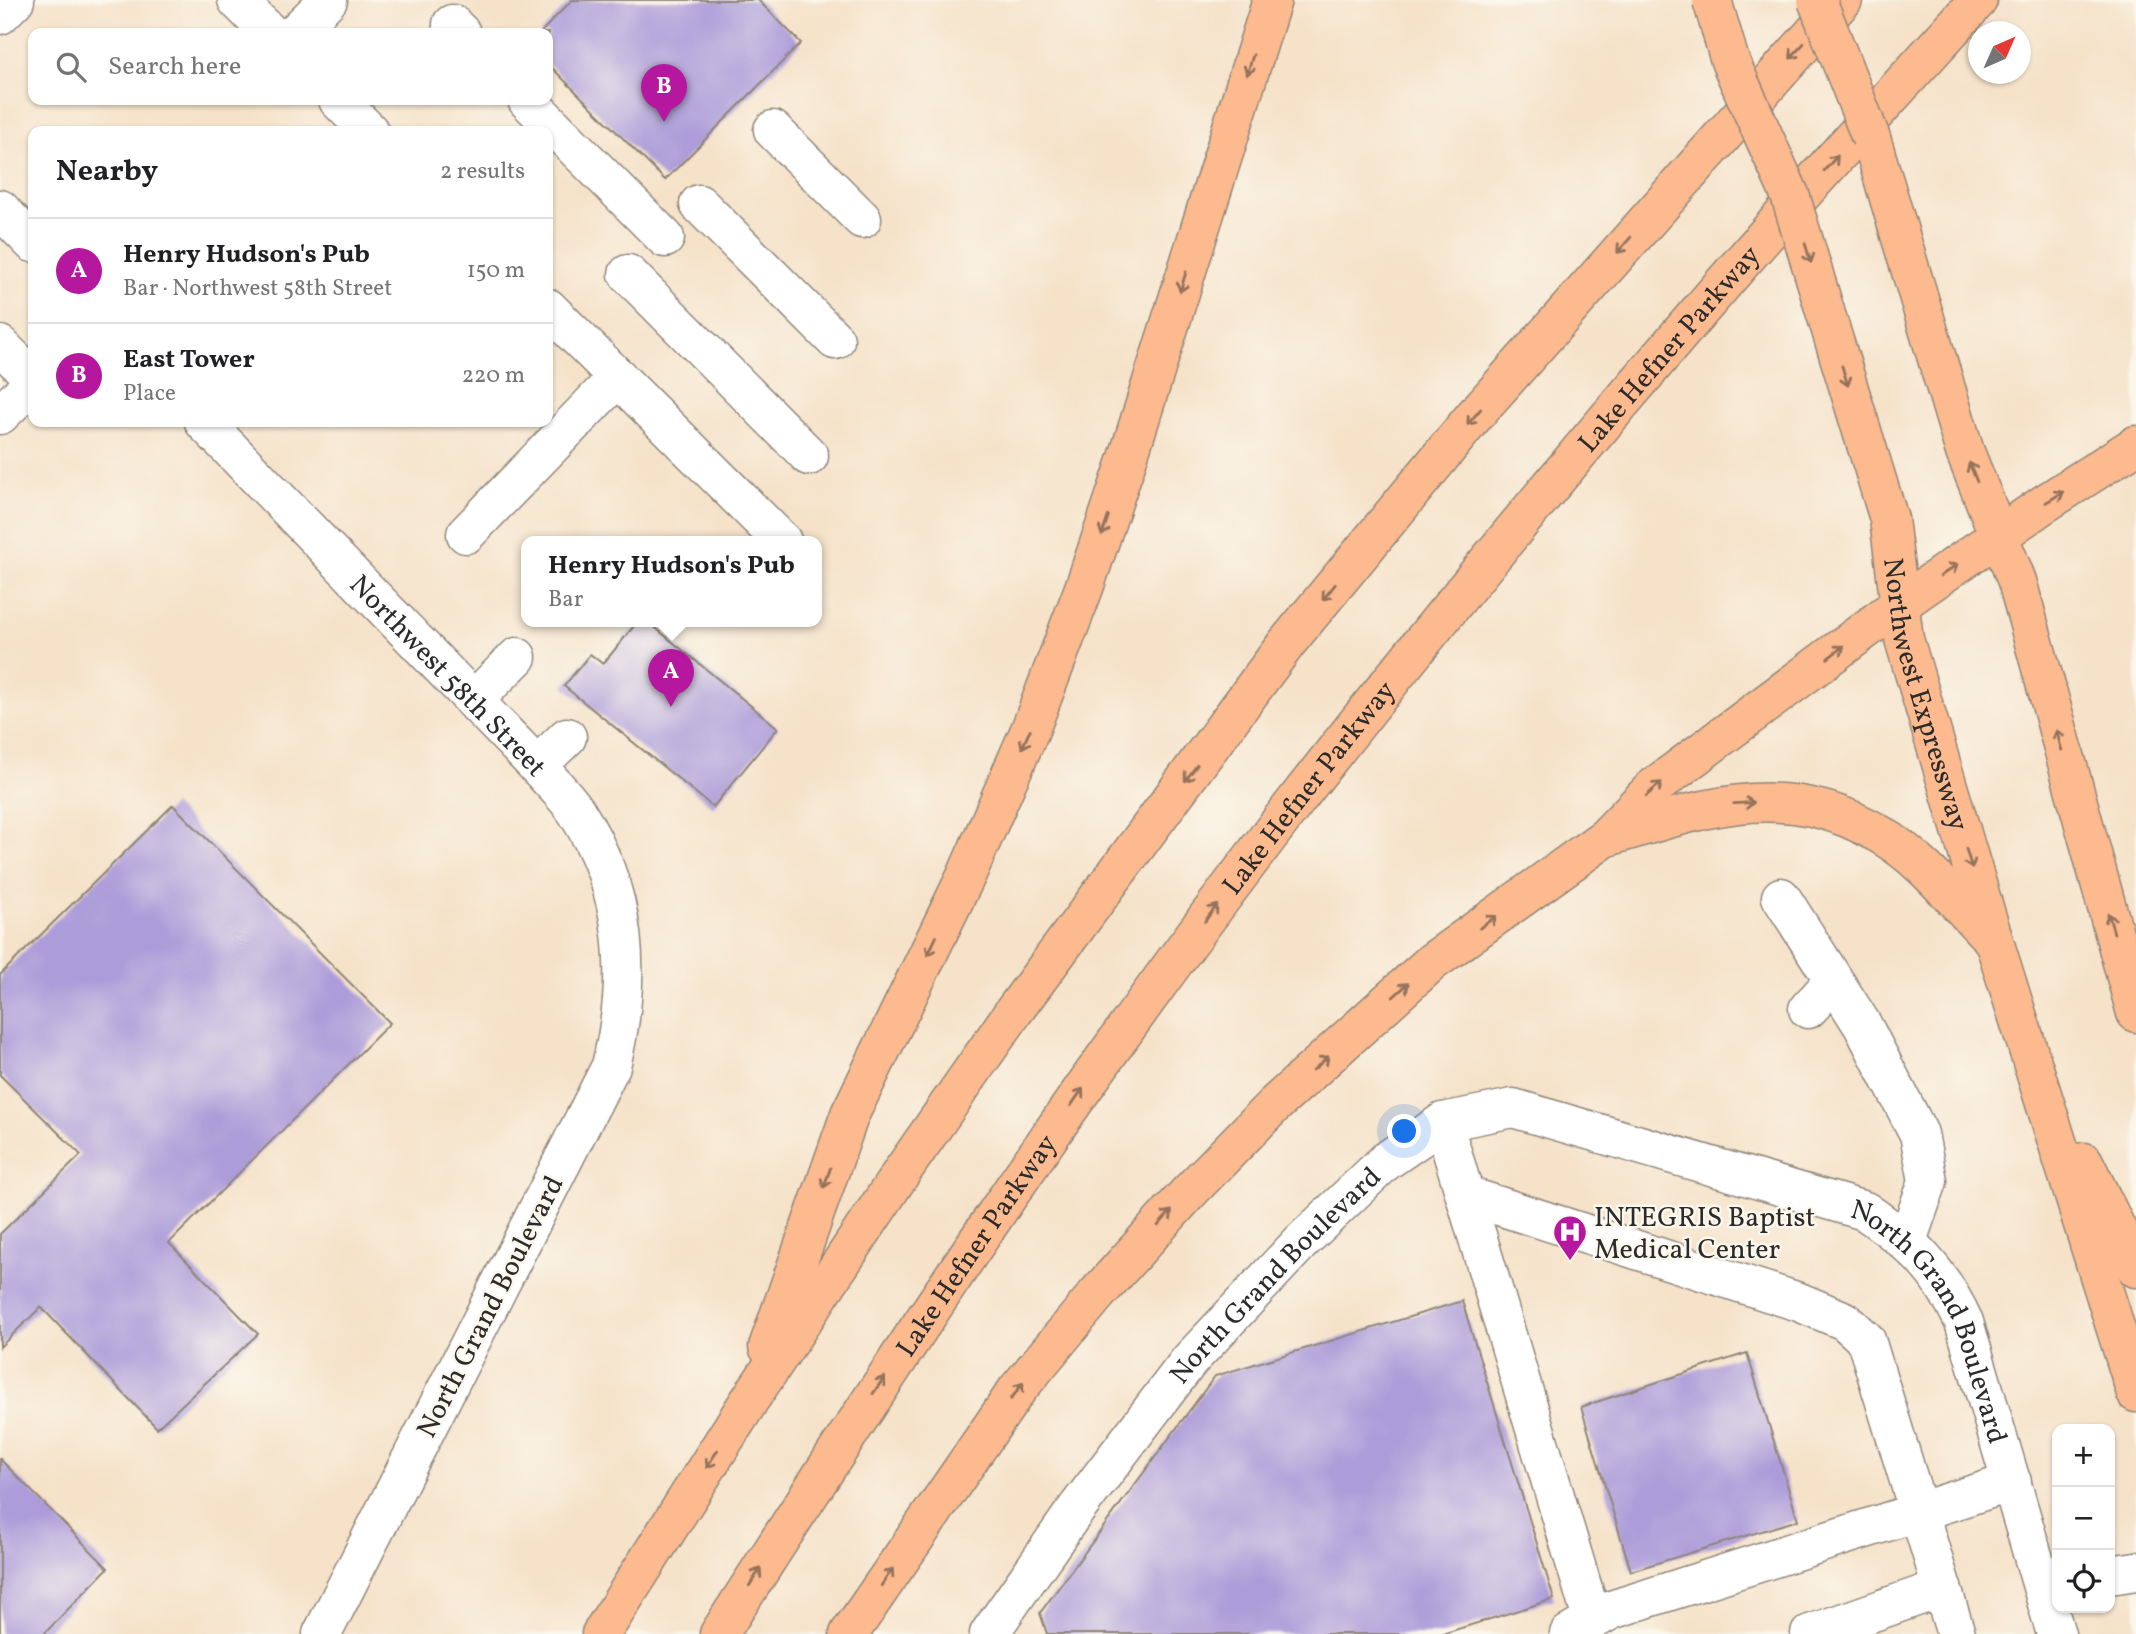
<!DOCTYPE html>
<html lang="en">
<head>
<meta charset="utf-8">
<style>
  :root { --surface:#fff; --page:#f6f6f6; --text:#202124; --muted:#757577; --line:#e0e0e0; --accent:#b5179e }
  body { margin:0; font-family:Vollkorn,serif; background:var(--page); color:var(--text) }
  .controls { position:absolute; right:21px; bottom:21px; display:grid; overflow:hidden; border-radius:14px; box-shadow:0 2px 5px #0004 }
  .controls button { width:63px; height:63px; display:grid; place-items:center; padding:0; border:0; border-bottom:2px solid var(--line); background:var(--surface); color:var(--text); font:35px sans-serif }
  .compass { position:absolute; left:1968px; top:21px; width:63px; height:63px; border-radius:50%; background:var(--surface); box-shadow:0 2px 5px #0004; rotate:45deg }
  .you { position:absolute; left:1405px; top:1132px; width:24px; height:24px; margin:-18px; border:5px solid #fff; border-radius:50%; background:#1a73e8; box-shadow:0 0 0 10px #1a73e833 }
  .badge { display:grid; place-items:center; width:46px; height:46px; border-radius:50%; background:var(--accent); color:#fff; font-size:23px; font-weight:700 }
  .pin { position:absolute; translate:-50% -58px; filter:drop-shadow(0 2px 4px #0008) }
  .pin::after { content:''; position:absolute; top:37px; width:24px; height:21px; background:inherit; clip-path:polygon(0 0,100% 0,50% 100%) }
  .popup { position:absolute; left:521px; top:536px; width:301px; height:91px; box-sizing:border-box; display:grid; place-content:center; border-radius:14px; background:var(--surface); filter:drop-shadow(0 2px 5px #0005); font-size:23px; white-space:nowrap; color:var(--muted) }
  .popup b { font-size:26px; color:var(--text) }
  .popup::after { content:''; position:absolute; left:50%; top:100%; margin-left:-14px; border:14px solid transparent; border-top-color:var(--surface) }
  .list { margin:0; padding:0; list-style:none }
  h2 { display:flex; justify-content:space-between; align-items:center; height:91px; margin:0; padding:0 28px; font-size:30px }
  h2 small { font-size:23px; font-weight:400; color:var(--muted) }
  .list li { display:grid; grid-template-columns:46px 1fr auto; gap:21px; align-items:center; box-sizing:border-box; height:105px; padding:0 28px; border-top:2px solid var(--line) }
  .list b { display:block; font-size:26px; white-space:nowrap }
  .list p { margin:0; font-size:23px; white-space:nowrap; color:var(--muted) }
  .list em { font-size:23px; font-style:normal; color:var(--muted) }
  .icon { flex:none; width:38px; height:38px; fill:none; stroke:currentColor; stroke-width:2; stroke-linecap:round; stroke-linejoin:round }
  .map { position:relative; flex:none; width:2136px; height:1634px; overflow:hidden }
  .search { position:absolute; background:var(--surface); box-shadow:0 2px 5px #0004; left:28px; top:28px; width:525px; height:77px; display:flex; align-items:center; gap:18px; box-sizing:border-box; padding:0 24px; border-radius:14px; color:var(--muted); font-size:26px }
  .panel { position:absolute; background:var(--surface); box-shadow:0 2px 5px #0004; left:28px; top:126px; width:525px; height:301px; border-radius:14px }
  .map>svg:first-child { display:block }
</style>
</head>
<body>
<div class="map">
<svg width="2136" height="1634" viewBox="0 0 2136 1634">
  <rect width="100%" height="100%" fill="#fbf7ec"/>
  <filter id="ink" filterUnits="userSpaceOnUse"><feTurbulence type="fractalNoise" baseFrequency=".0143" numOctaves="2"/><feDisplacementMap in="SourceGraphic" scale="14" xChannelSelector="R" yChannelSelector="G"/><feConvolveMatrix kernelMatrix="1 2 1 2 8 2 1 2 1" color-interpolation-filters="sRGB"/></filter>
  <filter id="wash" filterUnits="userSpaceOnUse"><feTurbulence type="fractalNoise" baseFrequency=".00686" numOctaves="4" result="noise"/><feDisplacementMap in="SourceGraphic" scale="28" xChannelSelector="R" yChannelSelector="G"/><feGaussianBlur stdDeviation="1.57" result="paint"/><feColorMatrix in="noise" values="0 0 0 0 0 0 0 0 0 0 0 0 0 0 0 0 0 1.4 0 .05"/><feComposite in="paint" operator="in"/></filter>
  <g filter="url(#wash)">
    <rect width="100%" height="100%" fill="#f5e2c9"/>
    <g id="blocks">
      <g fill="#ac9cd9">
        <path d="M572,0H758L801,43L665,180L548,64V33H540Z"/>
        <path d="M638,621H647L778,728L713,807L564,686L590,654L603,664Z"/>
        <path d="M173,805L390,1023L169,1243L258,1334L157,1428L41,1307L0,1347V1234L81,1155L0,1075V975Z"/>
        <path d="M1462,1301L1554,1599L1442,1634H1047L1040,1613L1215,1376Z"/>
        <path d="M1747,1353L1798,1520L1631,1571L1581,1407Z"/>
        <path d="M0,1459L108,1568L44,1634H0Z"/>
      </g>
    </g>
  </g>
  <g filter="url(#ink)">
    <use href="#blocks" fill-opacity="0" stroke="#90867a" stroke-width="2"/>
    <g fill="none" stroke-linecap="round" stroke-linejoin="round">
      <g stroke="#90867a" stroke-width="41">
        <g id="minor">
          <path d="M237,0L270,33"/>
          <path d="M0,15L15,0"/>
          <path d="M452,24L461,33"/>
          <path d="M295,33L328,0"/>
          <path d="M338,100L369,131"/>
          <path d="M527,100L665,238"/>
          <path d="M773,130L862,219"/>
          <path d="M699,204L835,340"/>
          <path d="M0,209L33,243"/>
          <path d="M628,274L809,456"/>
          <path d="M548,308L782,541"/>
          <path d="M0,345L33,378"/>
          <path d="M0,415L33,383"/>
          <path id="s1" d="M204,422L537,766C550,781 565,795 576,811C628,892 633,975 611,1066L322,1634"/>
          <path d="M466,534L618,377"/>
          <path d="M473,701L517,657"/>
          <path d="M537,766L567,737"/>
          <path d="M1781,897L1863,1026L1919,1134L1928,1181L1907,1241"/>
          <path d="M1808,1009L1834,981"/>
          <path d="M1443,1122L1592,1619"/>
          <path d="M1465,1195L1799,1302L1845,1321L1866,1340L1942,1588L1810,1634"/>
          <path d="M2110,1575L2136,1571"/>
          <path d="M1942,1588L1956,1634"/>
          <path id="s2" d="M989,1634L1072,1515L1189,1361L1301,1242L1386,1161L1443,1122L1513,1108L1865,1211C1913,1244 1939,1269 1964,1322L2056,1634"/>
          <path d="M1569,1634L1611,1610L2012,1482"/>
        </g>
      </g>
      <g stroke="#90867a" stroke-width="41">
        <g id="highway">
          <path d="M1871,138L1965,452L2017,581L2136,1013"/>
          <path id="s3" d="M1825,311L1889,519L1904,639L1994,941L2136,1393"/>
          <path d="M1608,837C1706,807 1786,778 1881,835C1923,859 1956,903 1990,937"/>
          <path d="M2084,1162L2136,1268"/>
          <path d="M768,1347L850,1114L966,876L1030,730L1084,588L1127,461L1272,0"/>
          <path d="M601,1634L749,1401L903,1170L1014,1011L1286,644L1474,416L1843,0"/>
          <path id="s4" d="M719,1634C900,1352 1086,1071 1292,806C1434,623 1583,445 1735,270C1814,179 1897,90 1978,0"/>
          <path d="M849,1634L1017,1390L1097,1294L1189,1192L1273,1106L1432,962L1606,837L1654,787L1900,604L2044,504L2136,445"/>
        </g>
      </g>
      <use href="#minor" stroke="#fff" stroke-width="38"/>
      <use href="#highway" stroke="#fcba8e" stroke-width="38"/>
      <g stroke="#90867a" stroke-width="41" stroke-linecap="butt">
        <g id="highway-bridge">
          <path d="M1712,0L1730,61L1790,195L1825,311"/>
          <path d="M1817,0L1871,138"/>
        </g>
      </g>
      <use href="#highway-bridge" stroke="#fcba8e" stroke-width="38"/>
    </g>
    <defs><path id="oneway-shaft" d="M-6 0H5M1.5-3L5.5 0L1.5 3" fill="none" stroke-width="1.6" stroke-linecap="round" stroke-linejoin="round" transform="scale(1.75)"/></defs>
    <g stroke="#94725c">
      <use href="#oneway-shaft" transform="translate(1797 51) rotate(132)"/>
      <use href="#oneway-shaft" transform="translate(1250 65) rotate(107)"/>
      <use href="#oneway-shaft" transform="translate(1831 163) rotate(-48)"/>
      <use href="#oneway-shaft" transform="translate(1624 245) rotate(131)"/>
      <use href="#oneway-shaft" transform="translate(1808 253) rotate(73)"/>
      <use href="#oneway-shaft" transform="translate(1183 282) rotate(107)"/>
      <use href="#oneway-shaft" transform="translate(1845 376) rotate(73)"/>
      <use href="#oneway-shaft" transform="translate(1474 417) rotate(130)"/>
      <use href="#oneway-shaft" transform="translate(1973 472) rotate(-112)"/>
      <use href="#oneway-shaft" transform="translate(2055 497) rotate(-31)"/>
      <use href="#oneway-shaft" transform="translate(1105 526) rotate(109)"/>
      <use href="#oneway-shaft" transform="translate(1949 570) rotate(-35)"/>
      <use href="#oneway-shaft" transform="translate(1329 592) rotate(129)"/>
      <use href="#oneway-shaft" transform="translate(1836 652) rotate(-37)"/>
      <use href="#oneway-shaft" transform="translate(1026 739) rotate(114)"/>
      <use href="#oneway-shaft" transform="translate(2059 740) rotate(-105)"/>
      <use href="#oneway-shaft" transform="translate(1191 773) rotate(127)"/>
      <use href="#oneway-shaft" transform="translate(1654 789) rotate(-42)"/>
      <use href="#oneway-shaft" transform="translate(1744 803) rotate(-3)"/>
      <use href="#oneway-shaft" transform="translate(1969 859) rotate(73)"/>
      <use href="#oneway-shaft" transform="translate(1211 913) rotate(-53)"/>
      <use href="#oneway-shaft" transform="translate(1488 922) rotate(-36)"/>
      <use href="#oneway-shaft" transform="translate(2111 923) rotate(-106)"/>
      <use href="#oneway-shaft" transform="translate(932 946) rotate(115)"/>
      <use href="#oneway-shaft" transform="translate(1401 990) rotate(-42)"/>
      <use href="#oneway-shaft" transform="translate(1321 1063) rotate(-42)"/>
      <use href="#oneway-shaft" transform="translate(1077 1097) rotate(-55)"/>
      <use href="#oneway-shaft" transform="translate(827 1178) rotate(109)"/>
      <use href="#oneway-shaft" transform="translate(1165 1218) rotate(-48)"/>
      <use href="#oneway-shaft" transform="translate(879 1385) rotate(-55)"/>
      <use href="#oneway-shaft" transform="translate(1017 1391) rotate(-53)"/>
      <use href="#oneway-shaft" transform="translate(712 1459) rotate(122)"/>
      <use href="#oneway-shaft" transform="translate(755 1577) rotate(-57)"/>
      <use href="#oneway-shaft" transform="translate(887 1577) rotate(-56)"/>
    </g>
  </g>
  <defs>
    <g id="hospital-pin" transform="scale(1.75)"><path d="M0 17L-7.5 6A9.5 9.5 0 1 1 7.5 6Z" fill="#b5179e" stroke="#fbf7ec"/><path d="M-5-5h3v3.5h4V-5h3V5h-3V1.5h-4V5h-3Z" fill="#fff"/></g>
  </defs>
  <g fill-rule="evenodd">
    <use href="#hospital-pin" x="1570" y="1232"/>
  </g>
  <g text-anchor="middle" stroke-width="5" stroke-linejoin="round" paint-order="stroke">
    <g font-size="28" fill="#2b2b2b" stroke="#fbf7ec">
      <text dy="10" stroke="none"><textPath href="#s4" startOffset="1600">Lake Hefner Parkway</textPath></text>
      <text dy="10" stroke="none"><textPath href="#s1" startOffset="352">Northwest 58th Street</textPath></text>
      <text dy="10" stroke="none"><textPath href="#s3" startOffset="397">Northwest Expressway</textPath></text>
      <text dy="10" stroke="none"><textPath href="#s4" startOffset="1032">Lake Hefner Parkway</textPath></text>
      <text dy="10" stroke="none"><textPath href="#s4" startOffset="466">Lake Hefner Parkway</textPath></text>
      <text dy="10" stroke="none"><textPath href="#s2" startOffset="460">North Grand Boulevard</textPath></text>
      <text transform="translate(489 1306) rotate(-63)" y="10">North Grand Boulevard</text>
      <text dy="10" stroke="none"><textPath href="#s2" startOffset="1258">North Grand Boulevard</textPath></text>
    </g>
    <g font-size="28" fill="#2b2b2b" stroke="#fbf7ec" text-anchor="start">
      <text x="1594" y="1226">INTEGRIS Baptist<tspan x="1594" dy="32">Medical Center</tspan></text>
    </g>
  </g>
</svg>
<div class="controls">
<button>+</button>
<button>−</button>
<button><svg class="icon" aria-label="locate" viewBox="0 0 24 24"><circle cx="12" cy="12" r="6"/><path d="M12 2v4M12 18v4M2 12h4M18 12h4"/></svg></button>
</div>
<svg class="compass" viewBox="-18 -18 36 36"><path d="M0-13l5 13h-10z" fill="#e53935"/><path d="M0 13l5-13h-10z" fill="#757577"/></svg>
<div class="you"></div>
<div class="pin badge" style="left:671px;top:707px">A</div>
<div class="popup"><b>Henry Hudson's Pub</b>Bar</div>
<div class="pin badge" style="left:664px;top:122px">B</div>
<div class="search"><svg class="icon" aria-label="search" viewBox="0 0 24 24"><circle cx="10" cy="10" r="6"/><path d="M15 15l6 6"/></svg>Search here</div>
<section class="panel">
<h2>Nearby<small>2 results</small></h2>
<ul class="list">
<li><span class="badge">A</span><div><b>Henry Hudson's Pub</b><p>Bar · Northwest 58th Street</p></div><em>150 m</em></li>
<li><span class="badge">B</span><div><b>East Tower</b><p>Place</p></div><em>220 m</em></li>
</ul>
</section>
</div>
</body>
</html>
